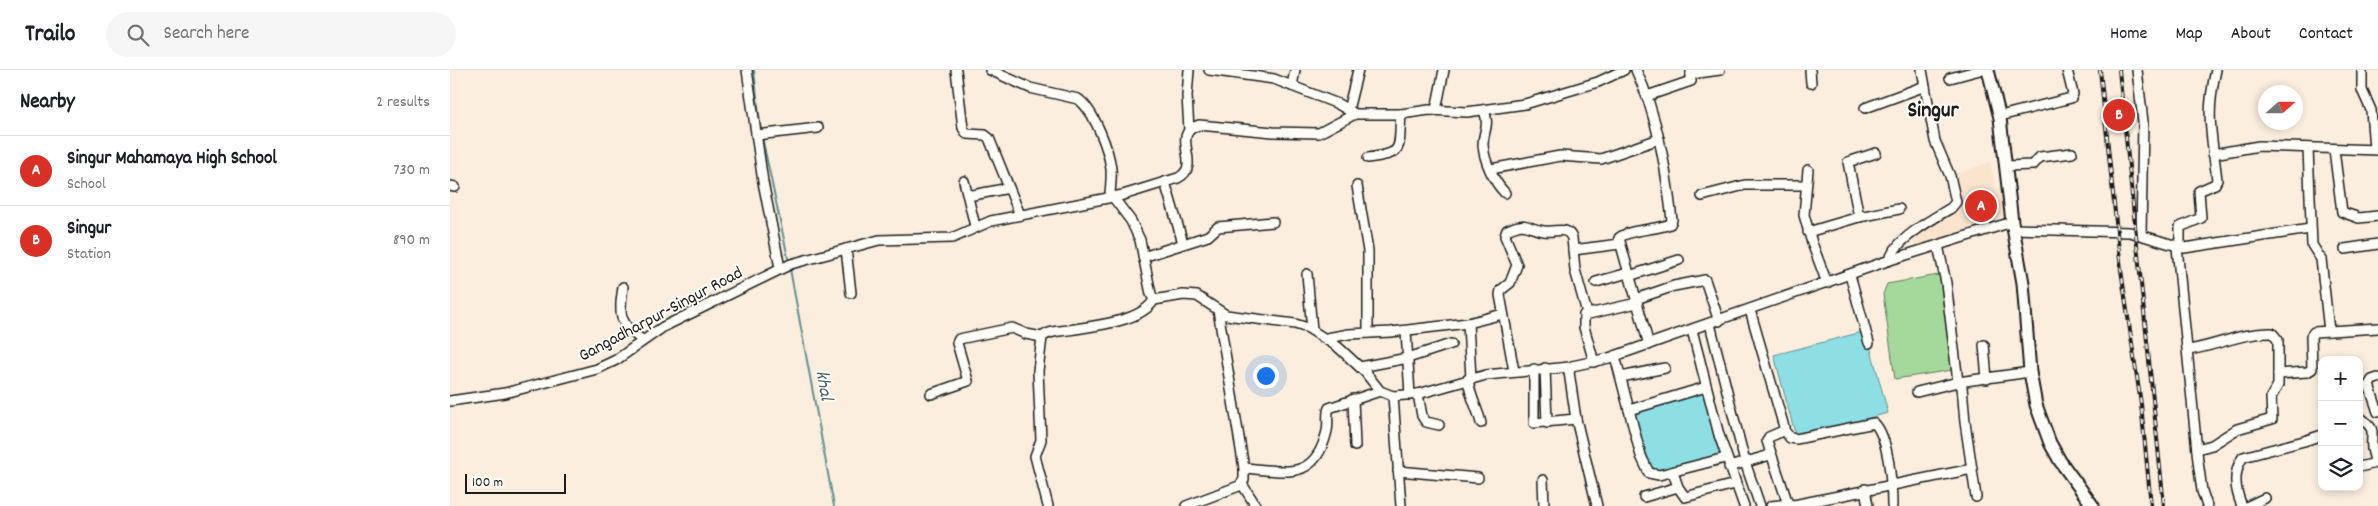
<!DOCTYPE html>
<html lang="en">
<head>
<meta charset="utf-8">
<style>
  :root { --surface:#fff; --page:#f6f6f6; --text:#202124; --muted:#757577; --line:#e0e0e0; --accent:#d93025 }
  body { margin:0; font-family:Dekko,sans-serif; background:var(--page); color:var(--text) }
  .controls { position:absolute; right:15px; bottom:15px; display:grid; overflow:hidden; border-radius:10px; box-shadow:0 2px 8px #0003 }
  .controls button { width:45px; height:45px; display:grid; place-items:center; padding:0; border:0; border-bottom:1px solid var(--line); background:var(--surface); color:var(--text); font:25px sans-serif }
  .compass { position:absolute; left:1808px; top:15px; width:45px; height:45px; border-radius:50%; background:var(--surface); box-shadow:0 2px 8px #0003; rotate:69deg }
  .scale { position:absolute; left:15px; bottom:12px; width:101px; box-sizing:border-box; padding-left:5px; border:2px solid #1c1c1c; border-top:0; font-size:14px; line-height:18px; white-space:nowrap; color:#1c1c1c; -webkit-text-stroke:4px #fdfcf7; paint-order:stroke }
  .you { position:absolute; left:815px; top:305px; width:18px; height:18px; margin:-12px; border:4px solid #fff; border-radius:50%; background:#1a73e8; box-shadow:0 0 0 8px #1a73e833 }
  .badge { display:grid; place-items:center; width:32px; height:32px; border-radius:50%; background:var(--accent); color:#fff; font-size:16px; font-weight:700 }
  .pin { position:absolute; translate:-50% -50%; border:2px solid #fff; box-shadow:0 1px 5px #0006 }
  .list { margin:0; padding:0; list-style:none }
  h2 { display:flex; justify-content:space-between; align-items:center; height:65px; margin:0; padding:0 20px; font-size:21px }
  h2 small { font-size:16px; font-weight:400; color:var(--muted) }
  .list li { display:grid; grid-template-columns:32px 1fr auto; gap:15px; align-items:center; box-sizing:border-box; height:70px; padding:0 20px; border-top:1px solid var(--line) }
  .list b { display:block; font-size:19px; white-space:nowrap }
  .list p { margin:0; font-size:16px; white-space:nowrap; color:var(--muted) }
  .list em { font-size:16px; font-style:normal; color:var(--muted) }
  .icon { flex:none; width:28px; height:28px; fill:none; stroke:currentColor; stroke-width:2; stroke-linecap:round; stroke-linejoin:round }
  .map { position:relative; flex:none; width:1928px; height:436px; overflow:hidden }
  header { display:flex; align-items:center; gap:30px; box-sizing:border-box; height:70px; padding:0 25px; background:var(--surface); border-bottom:1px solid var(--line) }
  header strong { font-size:24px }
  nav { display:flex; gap:28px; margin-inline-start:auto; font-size:18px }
  .search { width:350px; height:45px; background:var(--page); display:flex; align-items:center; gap:12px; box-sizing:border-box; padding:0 18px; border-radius:28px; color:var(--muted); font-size:19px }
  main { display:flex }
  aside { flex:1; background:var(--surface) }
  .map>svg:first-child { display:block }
</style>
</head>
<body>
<header>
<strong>Trailo</strong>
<div class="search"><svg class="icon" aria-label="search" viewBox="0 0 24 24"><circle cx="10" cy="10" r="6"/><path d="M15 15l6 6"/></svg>Search here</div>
<nav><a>Home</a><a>Map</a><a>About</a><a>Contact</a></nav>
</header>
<main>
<aside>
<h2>Nearby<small>2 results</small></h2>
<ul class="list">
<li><span class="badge">A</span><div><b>Singur Mahamaya High School</b><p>School</p></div><em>730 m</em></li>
<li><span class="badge">B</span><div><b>Singur</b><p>Station</p></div><em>890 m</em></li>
</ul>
</aside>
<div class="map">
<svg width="1928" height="436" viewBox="0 0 1928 436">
  <rect width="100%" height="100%" fill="#fbeede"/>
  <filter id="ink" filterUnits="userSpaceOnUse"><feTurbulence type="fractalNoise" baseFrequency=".02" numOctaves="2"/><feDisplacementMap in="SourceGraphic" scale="10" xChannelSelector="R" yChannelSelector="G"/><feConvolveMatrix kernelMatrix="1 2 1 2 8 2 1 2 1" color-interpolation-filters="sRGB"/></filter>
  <g filter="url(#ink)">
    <path fill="#fae4cd" d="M1540,92L1546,119L1550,118L1555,133L1557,147L1465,176L1462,166L1506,137L1502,106Z"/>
    <path fill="#a5d99b" stroke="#607a5c" d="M1494,204L1509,299L1445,309L1433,224L1437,214Z"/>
    <g fill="#8ddfe4" stroke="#609194">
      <path d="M1416,261L1438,343L1346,367L1324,285Z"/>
      <path d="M1252,319L1273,385L1204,407L1183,341Z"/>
    </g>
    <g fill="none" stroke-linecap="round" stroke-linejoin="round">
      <g stroke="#609194" stroke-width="2">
        <path d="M304,0L311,62"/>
        <path d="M312,67L338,188"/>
        <path d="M340,199L384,436"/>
      </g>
      <g stroke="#1c1c1c" stroke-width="12">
        <g id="minor">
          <path d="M297,0L313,112L330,198"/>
          <path d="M506,0L513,58L517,64L535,65L539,68L570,145"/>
          <path d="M540,0L580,18L628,29C644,40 659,80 661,99C662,108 660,118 660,127"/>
          <path d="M739,0L737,26L739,60"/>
          <path d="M759,0L824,9L888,34L905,44"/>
          <path d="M1186,0C1208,47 1216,99 1222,150L1220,154C1207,160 1179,159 1169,168L1199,275"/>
          <path d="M1360,0L1361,13"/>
          <path d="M1687,0L1693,52L1691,165"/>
          <path d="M1912,0V20L1921,40L1924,79"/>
          <path d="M1241,4L1270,0"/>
          <path d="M1500,8L1530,0"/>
          <path d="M842,16L845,0"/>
          <path d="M1197,26L1241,11V0"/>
          <path d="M1415,38L1475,16"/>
          <path d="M898,40L908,0"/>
          <path d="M986,40L994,0"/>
          <path d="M1034,40C1040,58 1033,60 1033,75C1034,91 1044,112 1055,123"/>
          <path d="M1550,46L1621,28L1623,24L1617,0"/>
          <path d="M306,65L368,58"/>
          <path d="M1858,79L1862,175L1871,189L1879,261"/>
          <path d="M1884,80L1892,142L1909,148L1928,146"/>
          <path d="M1763,84L1809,76L1928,80"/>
          <path d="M918,88C956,83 948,79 951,44"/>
          <path d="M1556,96L1583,95L1590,87L1622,83"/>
          <path d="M1041,99L1110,86L1151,89L1209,69"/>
          <path d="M1358,100L1354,145L1362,173L1377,213"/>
          <path d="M514,111L525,156"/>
          <path d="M715,112L733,173"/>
          <path d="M0,116L5,117"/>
          <path d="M907,116L918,181V263"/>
          <path d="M518,126L559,118"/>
          <path d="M1252,126L1295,115H1356"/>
          <path d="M663,127L681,151L690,170L701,224L704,230L733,225L747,226L776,245L845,254L858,258L888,277L915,302L930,321L943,326L968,324L1036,305L1120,297"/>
          <path d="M1409,147L1398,92L1426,83"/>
          <path d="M1563,159L1680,162L1734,178L1860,159"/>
          <path d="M1358,162L1409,147L1449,139"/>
          <path d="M1488,175L1496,213L1508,312L1512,317L1515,352L1526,427"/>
          <path d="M1727,177L1748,391L1752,421L1757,436"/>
          <path d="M1730,177V157L1751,148L1749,121L1765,114L1767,110C1762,65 1755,46 1766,0"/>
          <path d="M396,179L401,223"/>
          <path d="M1895,179L1928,174"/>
          <path d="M1123,180L1170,174"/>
          <path d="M693,187L758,166L768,157L823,152"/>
          <path d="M1440,190C1444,170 1484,148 1501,138L1506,132L1500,106L1485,71L1472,0"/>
          <path d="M857,204L862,260"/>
          <path d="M1400,205L1419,273"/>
          <path d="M1179,206L1229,190"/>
          <path d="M1146,212L1178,203"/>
          <path d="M173,217C169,244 168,253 192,270"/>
          <path d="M1186,229L1224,216L1255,210L1269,251"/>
          <path d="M1300,240L1334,357L1333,361L1319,367L1317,371L1338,434L1344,435L1522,399"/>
          <path d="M1018,253L1021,309"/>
          <path d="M1260,254L1295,392L1310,436"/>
          <path d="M1242,260L1269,365L1294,436"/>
          <path d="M956,261L960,325"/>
          <path d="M877,268L899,264L941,262L1018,253L1053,244"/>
          <path d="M1534,275L1537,309"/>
          <path d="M1738,280C1766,276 1793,262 1822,263L1828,270V315L1821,327L1822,349L1787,359L1762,375L1747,379"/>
          <path d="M1165,286L1191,386L1199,403L1209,405L1275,388"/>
          <path d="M1144,292L1134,257V245L1187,233"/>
          <path d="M910,297L958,288L1001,274"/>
          <path d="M1095,298L1097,353"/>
          <path d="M1084,299V353L1126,349"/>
          <path d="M1064,301L1050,225L1051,220L1060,213L1067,195L1055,166L1057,160C1079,150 1076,159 1094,161C1106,163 1116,155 1122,168L1125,200L1137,243"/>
          <path d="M1828,304L1857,302L1862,299L1861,266L1864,262L1928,258"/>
          <path d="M1171,307L1215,298"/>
          <path d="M1018,309C1020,328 1027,336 1031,353"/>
          <path d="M1467,322L1508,312L1580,302"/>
          <path d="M481,324L518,311L507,273L509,269L562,258L576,264L592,267"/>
          <path d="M968,324L972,346L976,352L989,355"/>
          <path d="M943,326L951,436"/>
          <path d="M903,329L905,376"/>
          <path d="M0,331L55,323L147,299L166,290L213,257L341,194L429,170L502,168L541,151L673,125L728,108C754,95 718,64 749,55L823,62L869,63L905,44H951L979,40L1017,42L1075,34L1148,12L1174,0"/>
          <path d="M1179,340L1256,317"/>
          <path d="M1928,342L1919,315L1922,310L1928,308"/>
          <path d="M1334,360L1340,368L1346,369L1424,353C1439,367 1442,416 1442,436"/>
          <path d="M1279,397L1320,385"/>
          <path d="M1909,397L1922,394L1925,391C1924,387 1923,383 1922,379C1920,361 1928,362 1911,348"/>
          <path d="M794,398C836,401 865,412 877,361C879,353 876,345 879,338L930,321"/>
          <path d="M948,401L1028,408"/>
          <path d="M1223,402L1228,417L1235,427L1285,414"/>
          <path d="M1093,410L1094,436"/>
          <path d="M792,414L806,436"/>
          <path d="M1415,419L1418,436"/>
          <path d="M1194,427L1228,417"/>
          <path d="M598,436L585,386L591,370L588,301L592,267C599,261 610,261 618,260C643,256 691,252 704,230"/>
          <path d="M736,436L789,416L794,410V398L768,240"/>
          <path d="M1147,436L1126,349L1119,302L1122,296L1159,288L1440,190L1562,152"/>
          <path d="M1321,436L1338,434"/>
          <path d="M1792,436C1785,420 1782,403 1793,387L1854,371L1872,365"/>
          <path d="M1798,436L1815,428"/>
        </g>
      </g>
      <g stroke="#1c1c1c" stroke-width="15">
        <path id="major" d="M1538,0L1550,48L1562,152L1573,213L1580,302L1586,335L1600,373L1610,391L1643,436"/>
      </g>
      <use href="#minor" stroke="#fdfcf7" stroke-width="9"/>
      <use href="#major" stroke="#fdfcf7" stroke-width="11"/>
      <g stroke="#1c1c1c" stroke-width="4">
        <g id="rail">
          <path d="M1650,0L1671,200L1691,334L1701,436"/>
          <path d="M1669,0L1714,436"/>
        </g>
      </g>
      <use href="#rail" stroke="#fdfcf7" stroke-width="2" stroke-dasharray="5.5" stroke-linecap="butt"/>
    </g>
  </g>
  <g text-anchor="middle" stroke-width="4" stroke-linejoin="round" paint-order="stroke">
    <g font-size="18" fill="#1c1c1c" stroke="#fdfcf7">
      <text transform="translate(210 243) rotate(-28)" y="6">Gangadharpur-Singur Road</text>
    </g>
    <g font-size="19" font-style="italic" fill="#446062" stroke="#fdfcf7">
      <text transform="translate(376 315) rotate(80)" y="7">khal</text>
    </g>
    <g font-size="22" font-weight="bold" fill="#1c1c1c" stroke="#fdfcf7">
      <text x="1483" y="46">Singur</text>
    </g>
  </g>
</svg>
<div class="controls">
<button>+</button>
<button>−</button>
<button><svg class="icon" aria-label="layers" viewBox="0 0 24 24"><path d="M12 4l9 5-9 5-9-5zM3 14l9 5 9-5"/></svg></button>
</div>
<svg class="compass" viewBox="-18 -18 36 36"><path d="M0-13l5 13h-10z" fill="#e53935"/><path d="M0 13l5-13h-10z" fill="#757577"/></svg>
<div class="scale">100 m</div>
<div class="you"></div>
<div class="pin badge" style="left:1531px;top:136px">A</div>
<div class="pin badge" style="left:1669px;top:45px">B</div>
</div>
</main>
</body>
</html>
